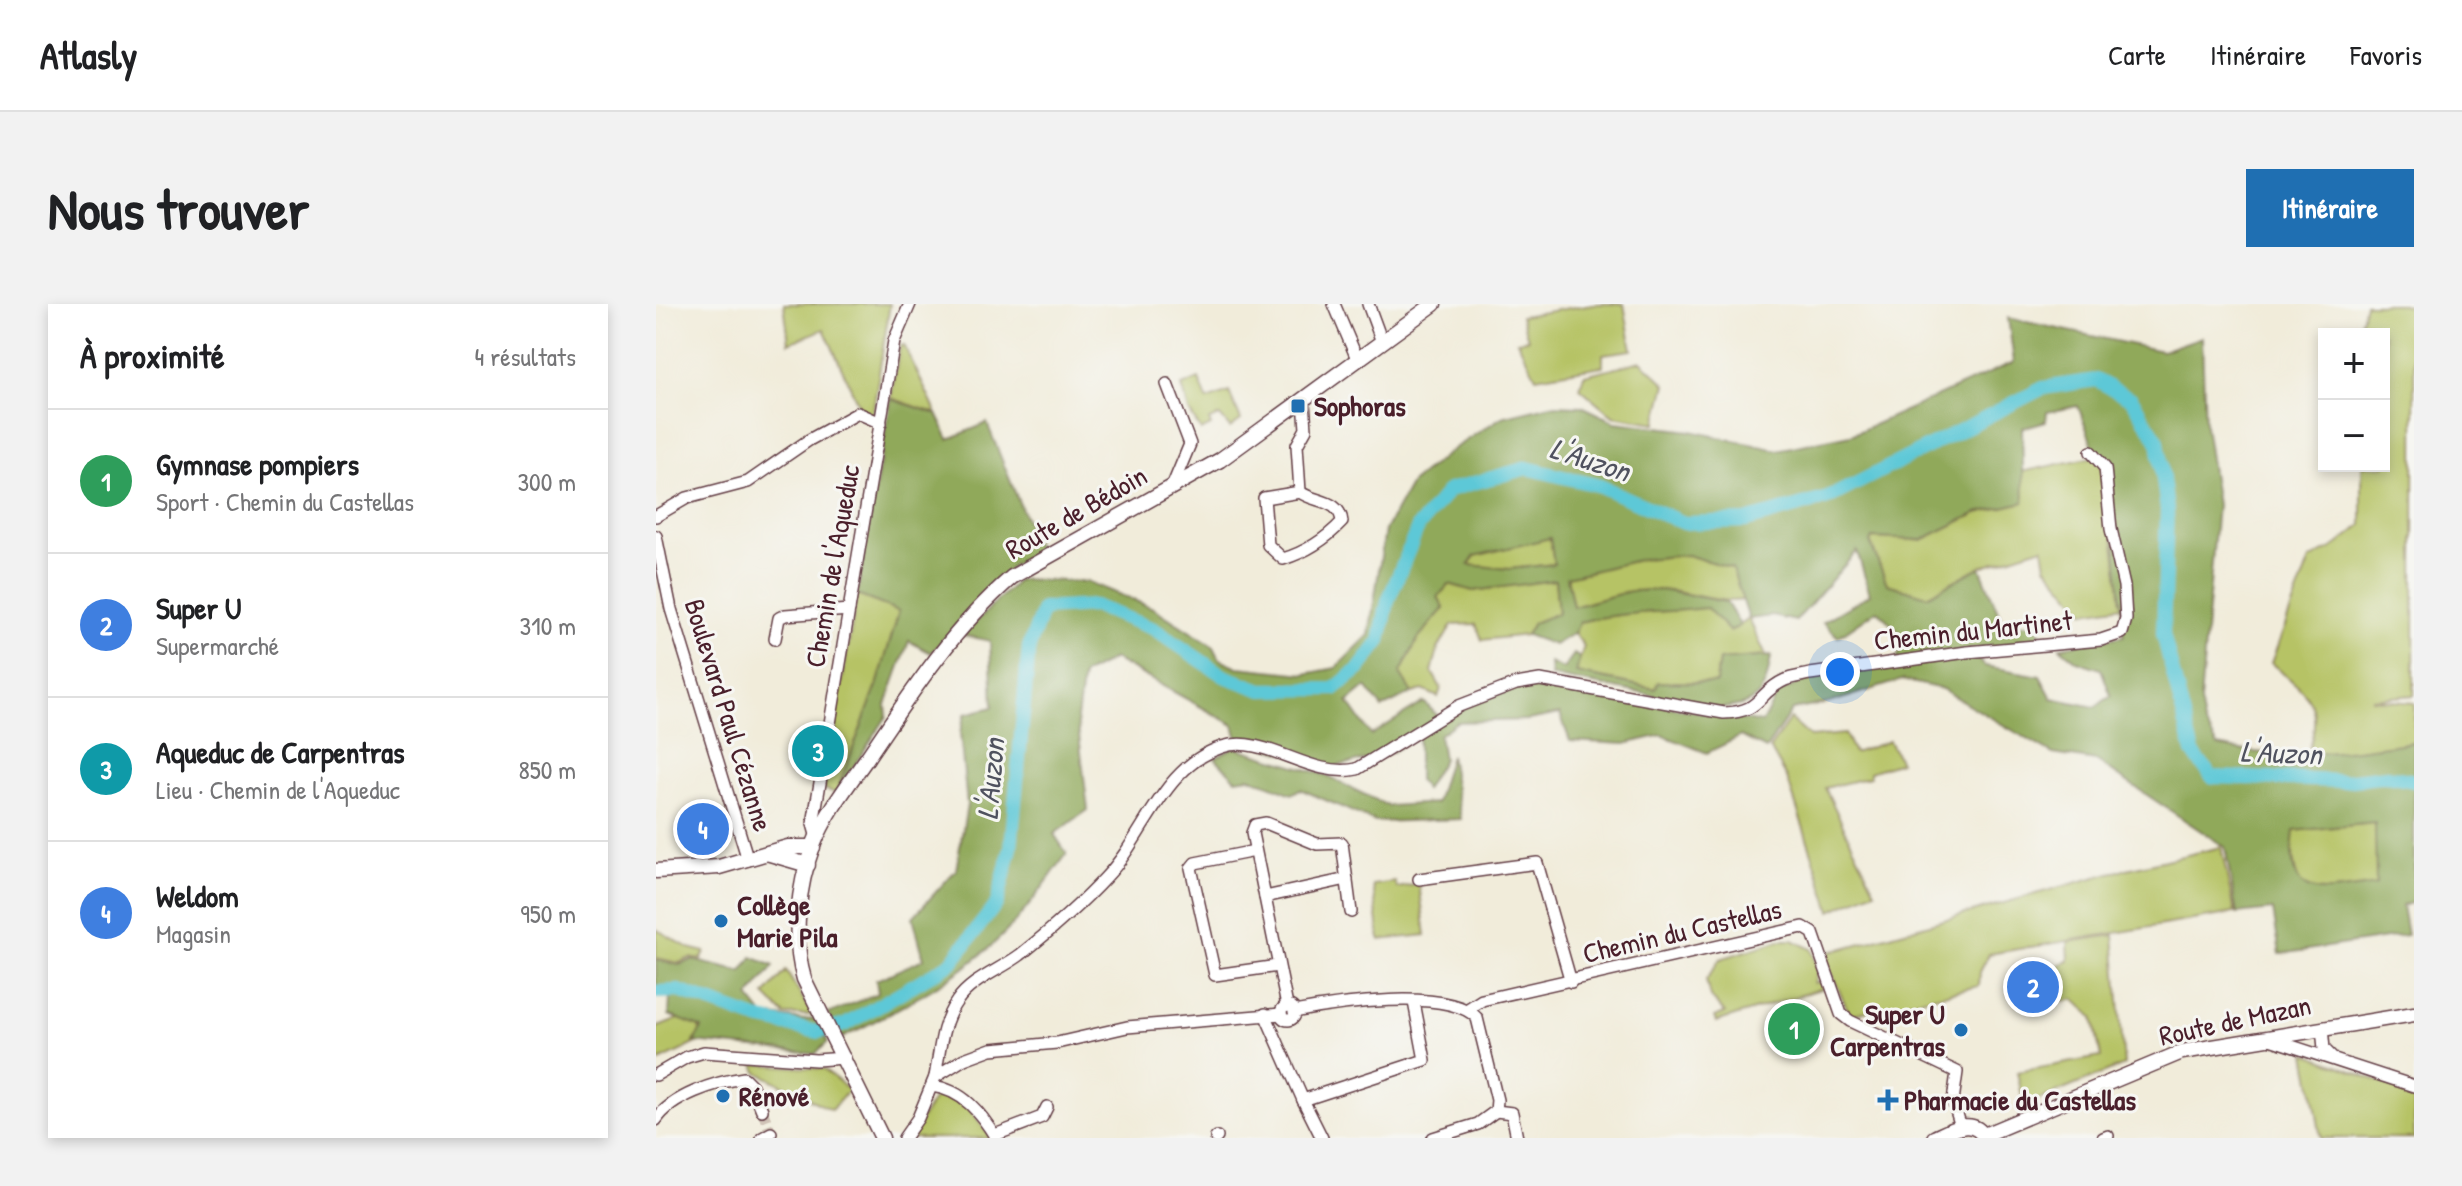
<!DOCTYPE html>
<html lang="fr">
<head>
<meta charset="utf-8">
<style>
  :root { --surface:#fff; --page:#f2f2f2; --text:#202124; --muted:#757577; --line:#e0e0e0; --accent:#1f6fb2 }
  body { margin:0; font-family:"Patrick Hand",sans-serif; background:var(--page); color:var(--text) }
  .controls { position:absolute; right:24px; top:24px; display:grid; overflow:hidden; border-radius:0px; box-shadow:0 4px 12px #0003 }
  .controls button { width:72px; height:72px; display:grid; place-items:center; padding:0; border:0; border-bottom:2px solid var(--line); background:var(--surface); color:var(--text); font:40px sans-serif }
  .you { position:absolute; left:1184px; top:368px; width:28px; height:28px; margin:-20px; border:6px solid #fff; border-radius:50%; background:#1a73e8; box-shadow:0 0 0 12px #1a73e833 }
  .badge { display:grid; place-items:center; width:52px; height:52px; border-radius:50%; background:var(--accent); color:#fff; font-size:26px; font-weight:700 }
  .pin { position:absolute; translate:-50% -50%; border:4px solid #fff; box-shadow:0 2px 8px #0006 }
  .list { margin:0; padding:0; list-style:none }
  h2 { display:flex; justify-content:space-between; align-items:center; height:104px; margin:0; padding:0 32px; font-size:34px }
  h2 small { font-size:26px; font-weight:400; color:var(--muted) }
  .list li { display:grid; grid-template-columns:52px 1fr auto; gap:24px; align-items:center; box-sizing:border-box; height:144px; padding:0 32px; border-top:2px solid var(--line) }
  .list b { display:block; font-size:30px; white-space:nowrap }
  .list p { margin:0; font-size:26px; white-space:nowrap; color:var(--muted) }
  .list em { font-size:26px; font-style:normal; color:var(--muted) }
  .map { position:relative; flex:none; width:1758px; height:834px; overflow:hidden; border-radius:0px }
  header { display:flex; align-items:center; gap:48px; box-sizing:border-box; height:112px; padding:0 40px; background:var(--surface); border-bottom:2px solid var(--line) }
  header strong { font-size:38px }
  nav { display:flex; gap:44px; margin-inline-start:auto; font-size:28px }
  .intro { display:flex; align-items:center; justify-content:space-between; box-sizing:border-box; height:192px; padding:0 48px }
  h1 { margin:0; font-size:56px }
  .button { padding:20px 36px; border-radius:0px; background:var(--accent); color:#fff; font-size:28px; font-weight:700 }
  main { display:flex; gap:48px; padding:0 48px }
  aside { flex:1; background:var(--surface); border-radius:0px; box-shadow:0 4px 12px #0003 }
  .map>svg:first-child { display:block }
</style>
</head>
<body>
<header>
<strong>Atlasly</strong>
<nav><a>Carte</a><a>Itinéraire</a><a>Favoris</a></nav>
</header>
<div class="intro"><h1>Nous trouver</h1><a class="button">Itinéraire</a></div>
<main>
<aside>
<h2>À proximité<small>4 résultats</small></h2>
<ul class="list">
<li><span class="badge" style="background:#2e9e5b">1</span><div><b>Gymnase pompiers</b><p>Sport · Chemin du Castellas</p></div><em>300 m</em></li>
<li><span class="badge" style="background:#3f7fe0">2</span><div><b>Super U</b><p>Supermarché</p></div><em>310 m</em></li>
<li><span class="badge" style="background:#0f9aa8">3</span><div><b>Aqueduc de Carpentras</b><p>Lieu · Chemin de l'Aqueduc</p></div><em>850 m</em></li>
<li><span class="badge" style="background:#3f7fe0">4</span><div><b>Weldom</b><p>Magasin</p></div><em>950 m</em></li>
</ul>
</aside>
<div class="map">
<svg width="1758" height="834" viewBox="0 0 1758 834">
  <rect width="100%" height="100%" fill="#f6f6f2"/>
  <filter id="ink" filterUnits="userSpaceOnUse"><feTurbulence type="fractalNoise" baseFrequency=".0125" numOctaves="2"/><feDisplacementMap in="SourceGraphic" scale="16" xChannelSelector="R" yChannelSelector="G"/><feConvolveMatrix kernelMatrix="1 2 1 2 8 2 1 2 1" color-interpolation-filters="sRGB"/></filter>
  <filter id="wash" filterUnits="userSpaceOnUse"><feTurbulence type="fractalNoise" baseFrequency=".006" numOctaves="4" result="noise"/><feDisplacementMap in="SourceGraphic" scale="32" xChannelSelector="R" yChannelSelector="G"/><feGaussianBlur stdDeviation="1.8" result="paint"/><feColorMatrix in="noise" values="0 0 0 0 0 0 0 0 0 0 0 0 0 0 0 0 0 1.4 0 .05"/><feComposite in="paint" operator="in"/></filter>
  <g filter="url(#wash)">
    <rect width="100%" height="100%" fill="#f1ecda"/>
    <g fill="#b6c365" stroke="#807148" stroke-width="2">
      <path d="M128,0H234L216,113L204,104L168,25L133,39Z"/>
      <path d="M937,0H968L976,46L947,50V62L880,73L861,37L872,35L865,12Z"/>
      <path d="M1709,0H1746L1758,4V391L1715,395L1758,399V438L1685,449H1651C1670,400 1651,390 1615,359L1654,256L1681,241L1706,221V162H1728V30H1701Z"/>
      <path d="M248,41L281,110L235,94L244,42Z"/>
      <path d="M985,57L1010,80L1000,119L957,112L924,84L928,71Z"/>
      <path d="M543,75L551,96L573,88L585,116L574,124L564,112L553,116L555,122L545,127L533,107L526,82Z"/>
      <path d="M1437,153L1447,164L1467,302L1429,308L1390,262L1387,243L1324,263L1271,292L1231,280L1214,237L1216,234L1266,236L1321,209L1368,198L1365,168Z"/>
      <path d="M894,233L898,260L853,265L813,261L818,252Z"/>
      <path d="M1031,251L1076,264L1089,296C1059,300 1032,287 1002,286C973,285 945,295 917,303L911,273L986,255Z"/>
      <path d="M899,275L902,309L877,319L870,331L826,336L820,320L796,321L782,345L776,368L785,384L782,393L767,386L756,389L744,370L762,335L788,304L782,293L793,280L817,287Z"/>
      <path d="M201,291L243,307L221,382L180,489L168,485Z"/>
      <path d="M1051,303L1074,328L1093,315L1110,352L1063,356L1060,379L1003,378L1000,385L919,369L928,342L918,329L923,318C966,307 1008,309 1051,303Z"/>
      <path d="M1134,415L1154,433L1189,430L1198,449L1233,437L1244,458L1214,468V473L1169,484L1219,587L1175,607L1131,474L1114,444Z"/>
      <path d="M1720,519V582C1658,589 1634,604 1637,527Z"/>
      <path d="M1565,543L1579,609L1333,650L1324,668L1323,682L1194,711L1167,650L1454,569Z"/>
      <path d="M739,578L741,584L763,580L770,631L724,636L717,581Z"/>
      <path d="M0,625L33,644L49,648L45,656L34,654L23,659L0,654Z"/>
      <path d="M1458,631L1468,761L1368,802L1361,768L1445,753L1437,713L1418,695L1408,698L1403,661L1413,657L1412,638Z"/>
      <path d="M1125,636H1137L1155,645L1162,668L1158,679L1165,678L1167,684L1060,718L1058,713L1069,709L1054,693L1050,676L1064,655Z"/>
      <path d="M130,667L157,711H129L109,691Z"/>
      <path d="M35,710L49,735L0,759V724Z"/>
      <path d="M1650,749L1758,791V834H1665Z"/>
      <path d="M98,760L168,765L193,786L175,806L101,768Z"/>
      <path d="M282,788L312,803L335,834H253Z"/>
    </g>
    <g fill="#90a95a" stroke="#6d6442" stroke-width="2" fill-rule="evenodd">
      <path d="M1352,14L1506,47L1546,33L1549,122L1561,201L1544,398L1548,419L1562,442C1627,457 1693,448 1758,438V598L1746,602L1751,631L1624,650L1617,606L1581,610L1569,543L1440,457L1397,450L1286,385L1246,376L1173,399L1136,406L1110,445L1085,432L1051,449L1006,431L969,440L914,437L904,410L872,416L801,418L783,431L787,455L769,486L762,476V432L729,452L674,463L582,435L578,421L458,355L427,371L421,414L432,506L398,530L411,550C394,572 378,597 359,618C312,671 248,702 186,734L172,710L222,689L220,676L268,655L257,613L300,566L311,501L304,429L309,410L337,403L334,337L307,331L363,275L432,278L497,304L558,343L564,355L582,363L649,370L680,364L713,331L729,226L756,178L797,145L846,113L895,101L926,102L959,118L1035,127L1121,146L1195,131L1358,58ZM1422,102L1439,147L1452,164L1468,332L1404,343L1421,357L1445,365L1455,392L1439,403L1396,394L1384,372L1329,362L1312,346L1388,340L1380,320H1347L1324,263L1271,292L1231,280L1214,238L1216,234L1266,236L1321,209L1368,198L1366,124L1390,117L1391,108ZM894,234L898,260L853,265L813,261L819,252ZM1201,247L1214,290L1167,318L1182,333L1221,306L1249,334L1238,361L1154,374L1122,389L1106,419L875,379L823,396L786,416L768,398L715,431L692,398L710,383L726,404L756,389L744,370L762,335L788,304L782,293L793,280L817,287L899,276L902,309L877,319L870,331L898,341L918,329L924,318C966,307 1008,309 1051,304L1074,328L1084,321L1070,298L1005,286L974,287L917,303L911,273L986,255L1031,251L1076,264L1093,315L1116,312L1140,317ZM1719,519L1720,581C1664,589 1628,601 1638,527Z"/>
      <path d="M235,95L281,110L293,135L331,119L383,248L356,262L275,349L253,337L230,401L231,412L180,489L221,382L243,307L201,291Z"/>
      <path d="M918,350L924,354L920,369L999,385L1002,378L1060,379L1063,356L1115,352C1110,388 1104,402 1064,404L895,372L894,359L907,365Z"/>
      <path d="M578,443L666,470L732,502L780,499L794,452L805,515L720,518L644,485L636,490L593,473L580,475L559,454Z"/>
      <path d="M96,653L118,662L93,693L107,711L149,716L159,714L172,738L159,750L38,738L46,724L13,711L14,693L0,694V656L23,661L36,656L86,668Z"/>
    </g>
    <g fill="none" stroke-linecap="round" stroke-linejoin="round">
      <path stroke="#5dc8d7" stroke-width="14" d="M0,688L23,687L101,715L162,728L189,721L295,659L341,599L355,544L373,343L387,305L438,302L498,325L568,372L606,386L678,385L703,365L724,337L732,297L762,223L793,186L871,164L944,182L1027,219L1090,217L1172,194L1387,84L1440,76L1476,95L1502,137L1511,206L1507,330L1537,449L1556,473L1688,477L1731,472L1758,477"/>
    </g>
  </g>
  <g filter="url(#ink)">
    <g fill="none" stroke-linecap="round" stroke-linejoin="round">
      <path stroke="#d0c3b7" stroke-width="11" stroke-dasharray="11 5.5" stroke-linecap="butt" d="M106,806L115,829"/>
      <g stroke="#633e45" stroke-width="14">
        <g id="minor">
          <path d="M678,0L702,57"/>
          <path d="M712,0L726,38"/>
          <path d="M511,80L534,140L516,183"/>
          <path d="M644,188C659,199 684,195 686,218C669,236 650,248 627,255L612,241L608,194Z"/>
          <path d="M644,188L641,141L650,125L648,97"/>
          <path d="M0,212L31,194L92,178L153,136L202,109L225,119"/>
          <path d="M0,232L15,305L92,556"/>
          <path d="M119,335L123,314L129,311L193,306"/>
          <path d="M161,534L157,520L163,485L238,37L254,0"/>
          <path d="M599,547L539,559L535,564L559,671L622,662"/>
          <path d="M763,575L881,559L915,678"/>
          <path d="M609,593L691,575"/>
          <path d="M631,702L596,529L599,521L610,519L661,540L686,539L695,608"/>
          <circle cx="632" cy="709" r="7"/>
          <path d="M812,705L826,696L1147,623L1157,629L1185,710L1194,717L1301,768L1297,797L1305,823"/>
          <path d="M638,708C678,700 792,683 821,714L841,796L840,807L822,820L777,834"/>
          <path d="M609,710L647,796L769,756L758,698"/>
          <path d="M1666,724L1668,745L1676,753"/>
          <path d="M1614,735L1758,782"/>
          <path d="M0,771L31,753L48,748L160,756L189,754"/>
          <path d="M279,773C284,747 285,719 301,697C315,676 344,666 364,651C394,627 424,601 450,573C490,531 506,463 566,443C609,429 653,475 701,465L803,402L860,380L884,376L1068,409C1107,408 1100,389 1129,376C1136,373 1146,372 1154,370L1311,348L1445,336L1466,329L1470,315L1468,282L1455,225L1449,164L1435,148"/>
          <path d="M276,782C307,786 325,809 340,834"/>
          <path d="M647,796L666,834"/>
          <path d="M840,807L856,809L861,834"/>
          <path d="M0,816C16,792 59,778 88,774L96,782L106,806"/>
          <path d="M339,831L386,813L391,803"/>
          <path d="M106,834L115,829"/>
          <path d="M248,834L262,814L279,773L308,755L335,745L401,739L471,723L625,710"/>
          <path d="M560,834L561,833"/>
          <path d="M1447,834L1452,832"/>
        </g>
      </g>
      <g stroke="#633e45" stroke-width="17">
        <g id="major">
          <path d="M114,550L152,561"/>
          <path d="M0,567L63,563L132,543H157"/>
          <path d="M1328,831L1526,748L1758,710"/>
          <path d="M226,834L148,675C136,634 142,582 157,542C169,511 192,481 211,454C254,390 298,323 356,273L564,156L778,0"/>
          <path d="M1278,834C1296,826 1317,812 1329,834"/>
        </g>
      </g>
      <use href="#minor" stroke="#fff" stroke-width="11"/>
      <use href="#major" stroke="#fff" stroke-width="14"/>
    </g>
  </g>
  <g fill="#1f6fb2" stroke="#f6f6f2" stroke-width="3">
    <rect x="634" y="94" width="16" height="16" rx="4"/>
    <circle cx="65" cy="617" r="8"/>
    <circle cx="1305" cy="726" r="8"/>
    <circle cx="67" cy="792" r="8"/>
    <path d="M1228 784h8v8h8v8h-8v8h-8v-8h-8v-8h8z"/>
  </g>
  <g text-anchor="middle" stroke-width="6" stroke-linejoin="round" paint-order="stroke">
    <g font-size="28" font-weight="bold" fill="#4a1f2b" stroke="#f6f6f2" text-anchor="start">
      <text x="658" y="112">Sophoras</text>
      <text x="81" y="611">Collège<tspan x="81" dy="32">Marie Pila</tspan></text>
      <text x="1289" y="720" text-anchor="end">Super U<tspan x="1289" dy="32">Carpentras</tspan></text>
      <text x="83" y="802">Rénové</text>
      <text x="1248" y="806">Pharmacie du Castellas</text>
    </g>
    <g font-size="28" fill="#4a1f2b" stroke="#f6f6f2">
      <text transform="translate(420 208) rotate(-30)" y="10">Route de Bédoin</text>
      <text transform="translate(176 262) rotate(-80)" y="10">Chemin de l'Aqueduc</text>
      <text transform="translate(1317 326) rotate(-6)" y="10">Chemin du Martinet</text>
      <text transform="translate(73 411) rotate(73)" y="10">Boulevard Paul Cézanne</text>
      <text transform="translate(1026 627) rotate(-13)" y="10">Chemin du Castellas</text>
      <text transform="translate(1579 716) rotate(-12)" y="10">Route de Mazan</text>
    </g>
    <g font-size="30" font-style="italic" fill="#50525f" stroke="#f6f6f2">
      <text transform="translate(934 156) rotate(18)" y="10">L'Auzon</text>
      <text transform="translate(1625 449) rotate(2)" y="10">L'Auzon</text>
      <text transform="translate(335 475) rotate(-85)" y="10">L'Auzon</text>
    </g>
  </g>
</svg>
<div class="controls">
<button>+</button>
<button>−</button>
</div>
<div class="you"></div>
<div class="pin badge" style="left:1138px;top:725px;background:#2e9e5b">1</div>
<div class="pin badge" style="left:1377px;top:683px;background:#3f7fe0">2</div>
<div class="pin badge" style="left:162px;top:447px;background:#0f9aa8">3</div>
<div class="pin badge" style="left:47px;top:525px;background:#3f7fe0">4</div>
</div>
</main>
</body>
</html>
